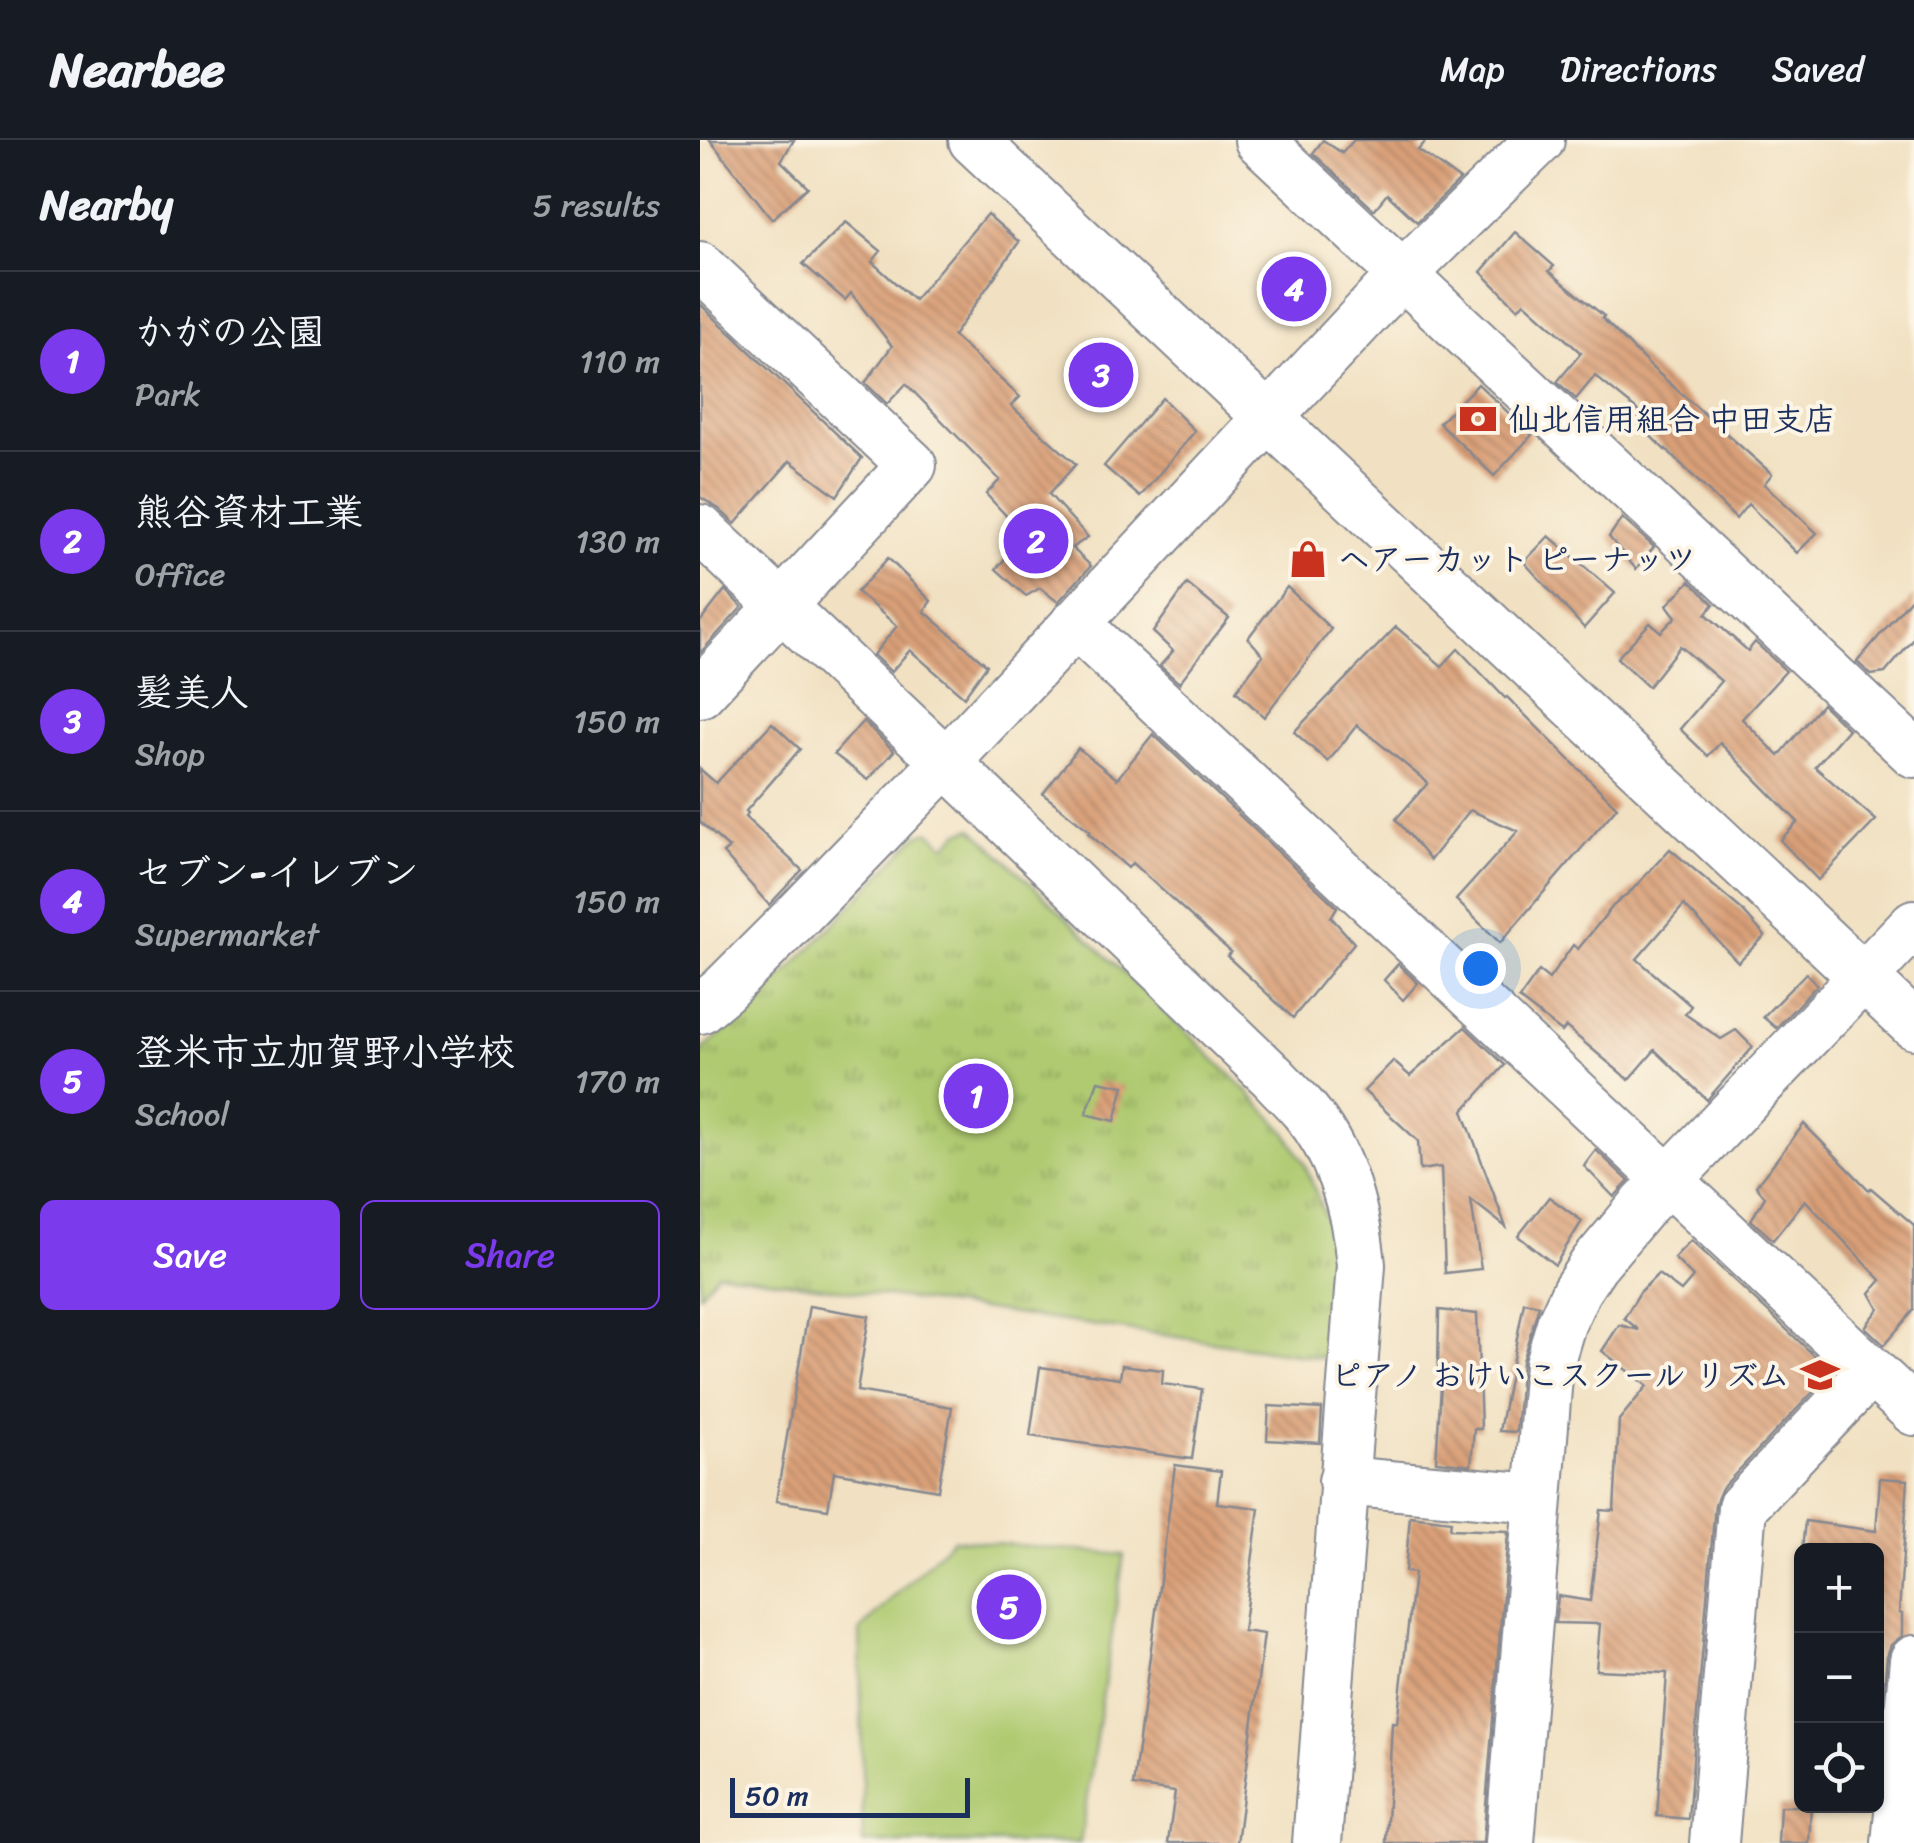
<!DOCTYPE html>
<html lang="en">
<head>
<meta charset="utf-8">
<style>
  :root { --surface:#171b24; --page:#20242c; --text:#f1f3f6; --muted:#9ea1a6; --line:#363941; --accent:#7c3aed }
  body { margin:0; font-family:Sriracha,"Klee One",sans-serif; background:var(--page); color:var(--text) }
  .controls { position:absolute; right:30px; bottom:30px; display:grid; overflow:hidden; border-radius:15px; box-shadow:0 2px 8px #0004 }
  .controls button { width:90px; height:90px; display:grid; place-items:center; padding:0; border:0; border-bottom:2px solid var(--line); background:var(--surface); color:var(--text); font:50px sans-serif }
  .scale { position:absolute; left:30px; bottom:25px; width:240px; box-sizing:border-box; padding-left:10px; border:5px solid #1b2f5e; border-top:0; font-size:28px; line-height:35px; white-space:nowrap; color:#1b2f5e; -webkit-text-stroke:8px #fcf5e5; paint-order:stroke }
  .you { position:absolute; left:780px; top:828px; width:35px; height:35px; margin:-25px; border:8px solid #fff; border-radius:50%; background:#1a73e8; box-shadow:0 0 0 15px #1a73e833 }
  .badge { display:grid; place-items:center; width:65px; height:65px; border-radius:50%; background:var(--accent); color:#fff; font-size:32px; font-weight:700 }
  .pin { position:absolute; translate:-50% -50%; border:5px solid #fff; box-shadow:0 2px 10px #0006 }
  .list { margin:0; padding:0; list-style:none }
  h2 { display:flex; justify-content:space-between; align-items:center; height:130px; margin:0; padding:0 40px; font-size:42px }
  h2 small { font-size:32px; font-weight:400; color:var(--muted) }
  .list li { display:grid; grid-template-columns:65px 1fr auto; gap:30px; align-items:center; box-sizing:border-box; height:180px; padding:0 40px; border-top:2px solid var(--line) }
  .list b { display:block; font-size:38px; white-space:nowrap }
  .list p { margin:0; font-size:32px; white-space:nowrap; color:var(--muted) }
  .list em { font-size:32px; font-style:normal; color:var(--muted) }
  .actions { display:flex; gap:20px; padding:30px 40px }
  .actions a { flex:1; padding:22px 0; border:2px solid var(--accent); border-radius:15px; text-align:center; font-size:35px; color:var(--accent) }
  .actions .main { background:var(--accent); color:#fff }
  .icon { flex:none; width:55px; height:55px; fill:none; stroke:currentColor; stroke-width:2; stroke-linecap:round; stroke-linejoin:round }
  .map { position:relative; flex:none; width:1214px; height:1703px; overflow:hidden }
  header { display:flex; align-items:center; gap:60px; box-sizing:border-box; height:140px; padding:0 50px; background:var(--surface); border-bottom:2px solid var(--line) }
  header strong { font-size:48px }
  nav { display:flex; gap:55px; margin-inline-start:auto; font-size:35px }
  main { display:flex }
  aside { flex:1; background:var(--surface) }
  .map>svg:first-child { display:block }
</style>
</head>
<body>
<header>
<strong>Nearbee</strong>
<nav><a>Map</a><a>Directions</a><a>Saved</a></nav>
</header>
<main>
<aside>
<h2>Nearby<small>5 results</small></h2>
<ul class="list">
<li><span class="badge">1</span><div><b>かがの公園</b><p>Park</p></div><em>110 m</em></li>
<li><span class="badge">2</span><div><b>熊谷資材工業</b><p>Office</p></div><em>130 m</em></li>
<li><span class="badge">3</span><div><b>髪美人</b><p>Shop</p></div><em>150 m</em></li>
<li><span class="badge">4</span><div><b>セブン-イレブン</b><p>Supermarket</p></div><em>150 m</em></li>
<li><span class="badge">5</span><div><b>登米市立加賀野小学校</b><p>School</p></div><em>170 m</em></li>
</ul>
<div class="actions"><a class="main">Save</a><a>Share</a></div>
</aside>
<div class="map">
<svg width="1214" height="1703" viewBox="0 0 1214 1703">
  <defs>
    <pattern id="grass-tufts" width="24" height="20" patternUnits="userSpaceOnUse" patternTransform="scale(2.5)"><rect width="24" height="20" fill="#afca71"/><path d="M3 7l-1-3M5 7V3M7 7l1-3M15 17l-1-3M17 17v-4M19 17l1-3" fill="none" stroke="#8ea460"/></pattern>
    <pattern id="building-back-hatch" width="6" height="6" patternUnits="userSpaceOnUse" patternTransform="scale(2.5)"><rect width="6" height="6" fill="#daa078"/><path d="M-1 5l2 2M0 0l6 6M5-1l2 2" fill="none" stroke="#b08366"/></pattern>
  </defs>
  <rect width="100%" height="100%" fill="#fcf5e5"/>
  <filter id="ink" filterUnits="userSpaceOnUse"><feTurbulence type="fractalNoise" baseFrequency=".01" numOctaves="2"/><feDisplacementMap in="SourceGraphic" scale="20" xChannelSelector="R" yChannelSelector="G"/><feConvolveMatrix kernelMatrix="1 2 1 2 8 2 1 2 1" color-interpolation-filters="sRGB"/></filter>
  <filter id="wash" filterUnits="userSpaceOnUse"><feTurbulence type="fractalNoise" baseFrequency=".0048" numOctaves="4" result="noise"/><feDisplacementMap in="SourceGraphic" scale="40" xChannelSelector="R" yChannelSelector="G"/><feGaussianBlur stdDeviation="2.25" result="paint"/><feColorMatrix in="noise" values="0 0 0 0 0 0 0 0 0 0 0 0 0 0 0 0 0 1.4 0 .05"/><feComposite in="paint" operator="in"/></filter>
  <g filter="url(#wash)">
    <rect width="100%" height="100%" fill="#f1e1c2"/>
    <path fill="url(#grass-tufts)" stroke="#657c68" stroke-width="2.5" d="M273,688L539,943L585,991L604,1022L627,1081L633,1136L625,1218L18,1132L0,1154V912C79,846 147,770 218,695L230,692L246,706L258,693Z"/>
    <path fill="#afca71" stroke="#657c68" stroke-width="2.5" d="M253,1399L424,1415L380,1703H163L160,1490Z"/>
    <g id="blocks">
      <g fill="url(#building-back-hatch)">
        <path d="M10,0H94L81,21L108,47L72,79Z"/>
        <path d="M623,0L642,13L654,0H727L718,10L760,40L717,82L687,54L674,70L613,13Z"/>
        <path d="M287,74L319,102L253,196L320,257L311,266L376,324L349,354L388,397L372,408L391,426L358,462L340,448L326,456L296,429L325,396L286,354L300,340L206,244L187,264L165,243L192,206L151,153L145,160L103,124L146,82L181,111L172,122L214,160Z"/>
        <path d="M815,92L854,126L849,131L904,176L902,178L949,225L1072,334L1064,344L1117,393L1097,413L1048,364L1036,379L966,309L965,310L936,282L942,274L895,236L876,259L857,242L881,213L824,162L818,169L781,132Z"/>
        <path d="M0,164L162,318L137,356L90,321L35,384L19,369L0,357Z"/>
        <path d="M778,244L832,295L794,336L739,283Z"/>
        <path d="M462,258L495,291L440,357L404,326Z"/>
        <path d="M922,378L954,407L936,429L909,397Z"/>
        <path d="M849,396L915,453L884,488L824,422Z"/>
        <path d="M188,418L231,461L224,471L287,525L264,557L210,510L191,532L173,515L197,486L157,452Z"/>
        <path d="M990,441L1014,464L1006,474L1048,511L1055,502L1086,531L1042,579L1079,616L1122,564L1148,589L1115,627L1176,680L1118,740L1080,700L1098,682L1020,603L1008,616L980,589L1021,541L980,506L948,547L917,518L950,483L961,492L976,477L967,465Z"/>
        <path d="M487,444L529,478L479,543L460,526L473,511L453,492Z"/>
        <path d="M587,447L631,489L564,577L536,551L563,515L548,498Z"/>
        <path d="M25,450L42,467L0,513V482Z"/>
        <path d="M1214,455V499L1185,533L1171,535L1157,522Z"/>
        <path d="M696,487L742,526L758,509L805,558L807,557L917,667L800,803L756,760L818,691L770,670L730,720L696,679L728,643L657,585L628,622L594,592Z"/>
        <path d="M163,581L194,611L168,640L134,614Z"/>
        <path d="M72,583L100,609L46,671L48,673L45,677L102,730L69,765L23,713L29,708L0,682V629L16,643Z"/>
        <path d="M453,594L637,767L631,777L654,803L593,878L527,816L531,812L432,723L428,728L388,693L390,691L343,654L378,608L417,639Z"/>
        <path d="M970,709L1041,769L1065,796L1038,822L984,765L937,819L991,866L985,874L1021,899L1036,890L1053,907L1007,960L955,910L929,940L866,887L862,892L819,859L839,831L849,839L873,805L878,809L913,766L932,750Z"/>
        <path d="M698,824L718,843L703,860L684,840Z"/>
        <path d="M1106,833L1117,845L1076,888L1063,877Z"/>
        <path d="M765,887L805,925L763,971L806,1087L771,1060L781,1129L745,1133L741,1027L720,1030L718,1001L664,951L693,921L710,936Z"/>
        <path d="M398,941L424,946L415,981L386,974Z"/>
        <path d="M1104,984L1169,1050L1171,1048L1214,1085V1170L1184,1205L1165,1187L1179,1169L1170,1153L1181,1140L1105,1060L1073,1100L1051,1080L1065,1057L1056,1046Z"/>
        <path d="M896,1010L929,1041L914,1057L884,1026Z"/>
        <path d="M849,1057L882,1081L855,1125L818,1096Z"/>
        <path d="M991,1100L1132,1232L1022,1348L1015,1364L988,1679L957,1676L967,1533L896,1530L900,1484L855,1483L858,1456L890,1461L901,1370L914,1371L919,1280L947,1246L902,1211L919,1185L939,1190L924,1178L940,1152L958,1134L981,1151L993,1137L974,1118Z"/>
        <path d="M824,1162L839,1165L822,1221L816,1292L799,1291Z"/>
        <path d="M109,1166L169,1176L157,1251L252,1267L238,1350L134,1332L128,1369L76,1361Z"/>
        <path d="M739,1170L777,1174L781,1289H774L771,1325L736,1321L742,1231H738Z"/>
        <path d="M422,1225L463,1230L462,1244L502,1249L492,1319L330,1296L340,1227L420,1238Z"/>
        <path d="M569,1266L622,1269L620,1303L567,1300Z"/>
        <path d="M475,1325L521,1331L517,1363L559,1368L543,1491L564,1494L537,1703H468L475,1652L433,1646Z"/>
        <path d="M1180,1338L1208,1340L1199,1473L1202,1474V1496L1191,1505L1187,1516L1181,1578H1176V1410H1102L1105,1381L1176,1391Z"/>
        <path d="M710,1376L751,1381L750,1389L808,1391L783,1703H686L692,1582L697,1583L714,1433L705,1432Z"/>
        <path d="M1080,1666H1111L1109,1703H1078Z"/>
      </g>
    </g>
  </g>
  <g filter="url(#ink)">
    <use href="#blocks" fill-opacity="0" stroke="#868890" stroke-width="2.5"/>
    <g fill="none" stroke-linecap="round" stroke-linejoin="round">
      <g stroke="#868890" stroke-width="52">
        <g id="minor">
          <path d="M273,0L1214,885"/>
          <path d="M559,0L1214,613"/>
          <path d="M0,126L212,325L0,553"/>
          <path d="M0,389L246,622L573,937C583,948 595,959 605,971C641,1014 656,1071 661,1125L617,1703"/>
          <path d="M375,483L1214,1271"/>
          <path d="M0,869L23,850L101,772L246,622L702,135L840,0"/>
          <path d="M643,1341L836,1358"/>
          <path d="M810,1703L849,1224L861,1184L876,1151L894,1124L942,1067L1214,784"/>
          <path d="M1014,1703L1042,1367L1171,1231"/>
          <path d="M1196,1703L1214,1520"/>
        </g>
      </g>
      <use href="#minor" stroke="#fff" stroke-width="48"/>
    </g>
  </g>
  <defs>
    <g id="bank-bare" transform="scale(3)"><path d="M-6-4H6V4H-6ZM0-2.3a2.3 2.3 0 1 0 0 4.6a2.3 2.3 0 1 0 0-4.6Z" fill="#c8321e" stroke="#fcf5e5" stroke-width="2.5" paint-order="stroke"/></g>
    <g id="shop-bare" transform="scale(3)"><path d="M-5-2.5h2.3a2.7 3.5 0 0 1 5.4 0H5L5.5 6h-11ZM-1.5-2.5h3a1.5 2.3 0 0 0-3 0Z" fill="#c8321e" stroke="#fcf5e5" stroke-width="2.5" paint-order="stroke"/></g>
    <g id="school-bare" transform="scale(3)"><path d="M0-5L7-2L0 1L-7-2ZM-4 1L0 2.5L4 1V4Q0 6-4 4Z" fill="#c8321e" stroke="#fcf5e5" stroke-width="2.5" paint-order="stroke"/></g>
  </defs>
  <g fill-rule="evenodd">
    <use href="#bank-bare" x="778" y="279"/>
    <use href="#shop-bare" x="608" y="419"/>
    <use href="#school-bare" x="1120" y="1235"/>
  </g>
  <g text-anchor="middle" stroke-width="8" stroke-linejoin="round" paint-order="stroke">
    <g font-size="32" font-weight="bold" fill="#1b2f5e" stroke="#fcf5e5" text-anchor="start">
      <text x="808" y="290">仙北信用組合 中田支店</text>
      <text x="638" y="430">ヘアーカット ピーナッツ</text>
      <text x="1090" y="1246" text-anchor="end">ピアノ おけいこスクール リズム</text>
    </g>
  </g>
</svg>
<div class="controls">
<button>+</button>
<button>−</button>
<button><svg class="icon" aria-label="locate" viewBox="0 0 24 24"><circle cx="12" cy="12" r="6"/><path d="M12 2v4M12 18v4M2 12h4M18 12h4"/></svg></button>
</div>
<div class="scale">50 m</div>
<div class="you"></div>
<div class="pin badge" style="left:276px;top:956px">1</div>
<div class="pin badge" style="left:336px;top:401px">2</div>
<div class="pin badge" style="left:401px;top:235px">3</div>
<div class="pin badge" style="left:594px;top:149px">4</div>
<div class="pin badge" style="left:309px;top:1467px">5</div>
</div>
</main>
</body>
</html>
